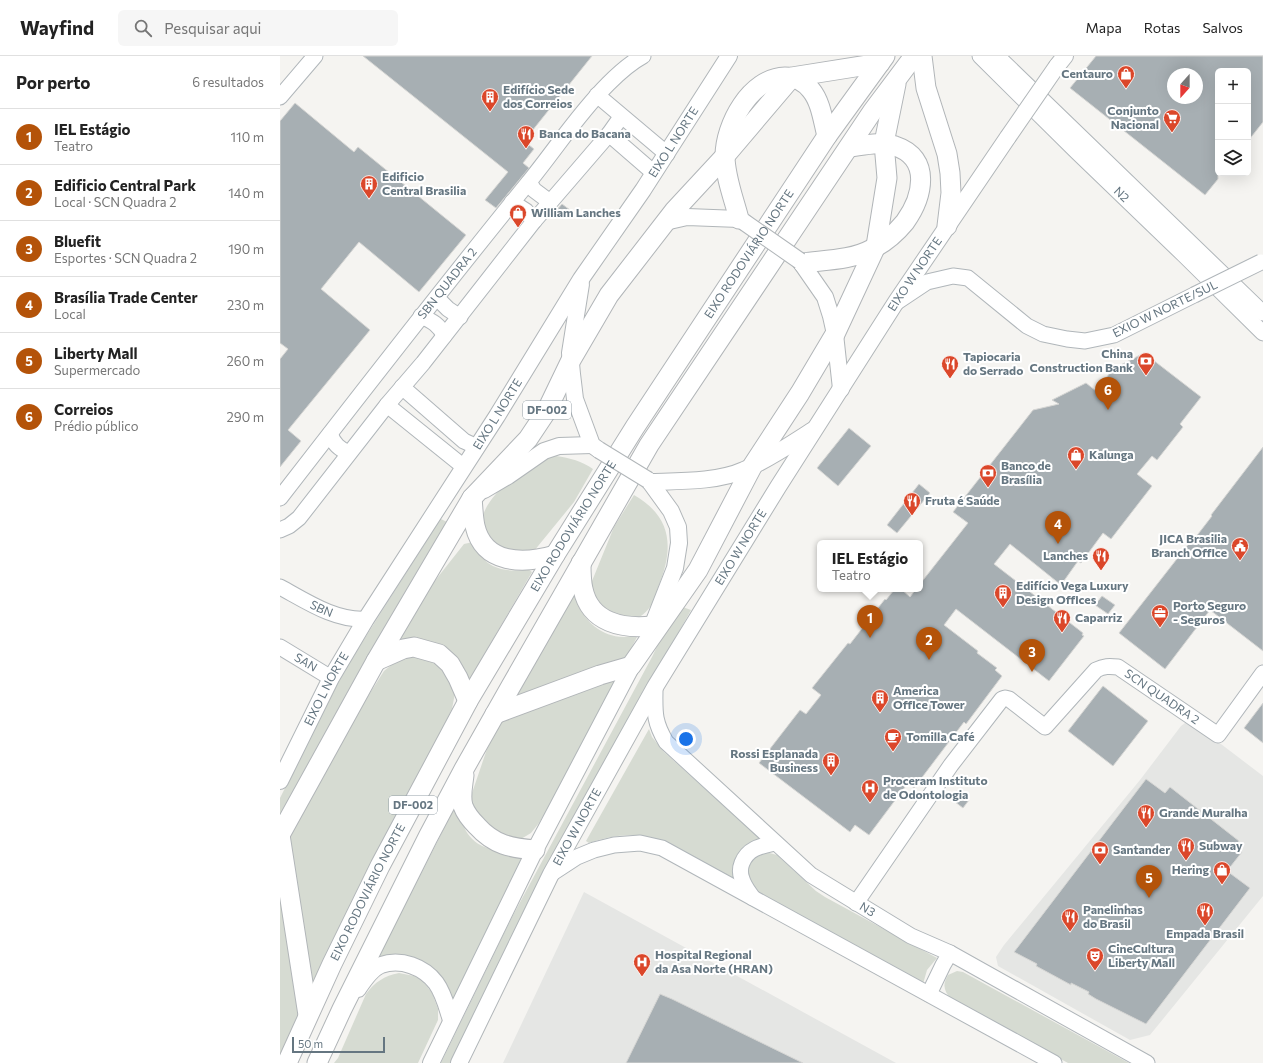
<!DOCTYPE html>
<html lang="pt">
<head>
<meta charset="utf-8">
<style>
  :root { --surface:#fff; --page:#f6f6f6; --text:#222; --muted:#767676; --line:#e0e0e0; --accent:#b45309 }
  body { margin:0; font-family:Commissioner,sans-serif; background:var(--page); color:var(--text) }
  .controls { position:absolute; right:12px; top:12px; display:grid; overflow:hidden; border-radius:6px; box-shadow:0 4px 16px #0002 }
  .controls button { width:36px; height:36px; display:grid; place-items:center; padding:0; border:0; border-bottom:1px solid var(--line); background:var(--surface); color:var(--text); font:20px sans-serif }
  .compass { position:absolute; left:887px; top:12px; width:36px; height:36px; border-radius:50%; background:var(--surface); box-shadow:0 4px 16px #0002; rotate:201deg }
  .scale { position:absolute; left:12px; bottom:10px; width:93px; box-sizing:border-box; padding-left:4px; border:2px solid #657681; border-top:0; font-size:11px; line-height:14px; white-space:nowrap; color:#657681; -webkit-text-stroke:3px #fff; paint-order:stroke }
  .you { position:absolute; left:406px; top:683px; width:14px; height:14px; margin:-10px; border:3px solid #fff; border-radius:50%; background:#1a73e8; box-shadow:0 0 0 6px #1a73e833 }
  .badge { display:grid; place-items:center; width:26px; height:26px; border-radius:50%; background:var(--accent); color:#fff; font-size:13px; font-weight:700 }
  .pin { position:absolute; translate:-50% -33px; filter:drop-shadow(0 1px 2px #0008) }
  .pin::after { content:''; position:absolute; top:21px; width:14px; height:12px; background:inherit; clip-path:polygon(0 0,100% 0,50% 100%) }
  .popup { position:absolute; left:537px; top:484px; width:106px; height:52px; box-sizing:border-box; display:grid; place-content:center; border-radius:6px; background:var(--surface); filter:drop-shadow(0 1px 3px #0005); font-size:13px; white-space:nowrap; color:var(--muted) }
  .popup b { font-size:15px; color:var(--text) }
  .popup::after { content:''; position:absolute; left:50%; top:100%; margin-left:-8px; border:8px solid transparent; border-top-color:var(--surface) }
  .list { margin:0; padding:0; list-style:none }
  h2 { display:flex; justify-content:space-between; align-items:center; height:52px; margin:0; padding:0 16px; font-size:17px }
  h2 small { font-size:13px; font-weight:400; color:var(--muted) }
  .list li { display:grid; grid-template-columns:26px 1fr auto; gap:12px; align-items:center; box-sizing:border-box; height:56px; padding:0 16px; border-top:1px solid var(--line) }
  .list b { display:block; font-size:15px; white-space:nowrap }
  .list p { margin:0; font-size:13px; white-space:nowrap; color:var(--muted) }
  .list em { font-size:13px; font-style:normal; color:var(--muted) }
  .icon { flex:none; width:22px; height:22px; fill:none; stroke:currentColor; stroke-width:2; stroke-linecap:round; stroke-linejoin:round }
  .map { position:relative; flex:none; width:983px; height:1007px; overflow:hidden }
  header { display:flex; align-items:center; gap:24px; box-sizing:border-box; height:56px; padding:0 20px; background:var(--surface); border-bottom:1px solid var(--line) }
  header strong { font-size:19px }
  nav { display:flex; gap:22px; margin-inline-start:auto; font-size:14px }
  .search { width:280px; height:36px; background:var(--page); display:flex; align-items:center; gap:10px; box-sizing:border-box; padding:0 14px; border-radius:6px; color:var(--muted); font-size:15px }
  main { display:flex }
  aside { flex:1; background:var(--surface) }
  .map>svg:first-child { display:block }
</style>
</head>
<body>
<header>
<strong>Wayfind</strong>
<div class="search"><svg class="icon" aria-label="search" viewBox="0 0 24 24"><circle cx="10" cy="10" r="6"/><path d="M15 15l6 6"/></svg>Pesquisar aqui</div>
<nav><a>Mapa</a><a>Rotas</a><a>Salvos</a></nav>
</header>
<main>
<aside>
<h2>Por perto<small>6 resultados</small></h2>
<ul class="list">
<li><span class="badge">1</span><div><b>IEL Estágio</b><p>Teatro</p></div><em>110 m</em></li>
<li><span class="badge">2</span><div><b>Edificio Central Park</b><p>Local · SCN Quadra 2</p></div><em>140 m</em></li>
<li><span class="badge">3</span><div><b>Bluefit</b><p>Esportes · SCN Quadra 2</p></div><em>190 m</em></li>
<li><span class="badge">4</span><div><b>Brasília Trade Center</b><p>Local</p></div><em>230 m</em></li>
<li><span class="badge">5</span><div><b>Liberty Mall</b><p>Supermercado</p></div><em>260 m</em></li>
<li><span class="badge">6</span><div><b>Correios</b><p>Prédio público</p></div><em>290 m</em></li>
</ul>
</aside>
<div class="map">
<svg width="983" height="1007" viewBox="0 0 983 1007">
  <rect width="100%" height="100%" fill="#f5f4f1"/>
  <g fill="#e5e6e4">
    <path d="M905,667L916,669L983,720V840L870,979L850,984L718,910L716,901L724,889L860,724L901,670Z"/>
    <path d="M304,836L616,1007H223Z"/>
  </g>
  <g fill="#d6dbd2">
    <path d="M276,400C290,402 302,405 313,413L294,446L254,495L221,497C217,491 206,478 203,472C195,448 241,413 258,403C263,401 271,401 276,400Z"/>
    <path d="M354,439C392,461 394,491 379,529C373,546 372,554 356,563L327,562L311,531L312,525L334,471Z"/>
    <path d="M159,462L169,467L0,768V742L64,615L145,487Z"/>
    <path d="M193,486C197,493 202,502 208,507C219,515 236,516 248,513L252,516L190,623H185L115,585L150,531L184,488Z"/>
    <path d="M296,533C296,537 296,542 297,546C305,569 331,587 355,579L357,581L285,723L259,767L251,777L241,783L231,784L209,776L191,747L192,737L207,693L230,649Z"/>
    <path d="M397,549L411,554L335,691L172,1007H161L231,863L372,601Z"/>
    <path d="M140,600L153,603L166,616L175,637L172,653L0,1001V798L64,678L104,615L120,602Z"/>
    <path d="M369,673L372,681L384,696L484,786L456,825L378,784C354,776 333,779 309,787L306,785Z"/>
    <path d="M177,747C179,755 180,764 184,771C197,799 224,794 250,794L172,951L156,917L94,910Z"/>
    <path d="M486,796L497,799L536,835L545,841L657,902L647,914L643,928L475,837L465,812L475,800Z"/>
    <path d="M677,915L683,916L849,1007H788L671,943C664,935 662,929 668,919Z"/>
    <path d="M119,917L134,920L142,924L152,937L158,953V964L138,1007H54L58,1002L86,938C95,926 104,920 119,917Z"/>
  </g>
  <g fill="#a7afb3" stroke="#d6d6d4" fill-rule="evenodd">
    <path d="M83,0H312L244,85L254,93L243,107L249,112L216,152L205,144L228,116Z"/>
    <path d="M816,0H983V66L968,85V15H938V123L925,139L790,32ZM893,18H917V42H893Z"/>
    <path d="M15,47L74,96L78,91L186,179L139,236L79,186L41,233L90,274L8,374L21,385L0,411V303L8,293L0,287V65Z"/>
    <path d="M282,148L290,154L283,163L275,156Z"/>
    <path d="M864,297L921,341L900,368L903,371L877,404L872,400L857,418L872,430L831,483L823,477L801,507L798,505L781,529L730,488L714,508L803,577L802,579L804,580L769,625L676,553L664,569L698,595L697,597L717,612L715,614L722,620L686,668L684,666L634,732L628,727L589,779L575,769L570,776L479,707L520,654L526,658L541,639L532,632L568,587L570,588L605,543L606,544L614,534L621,533L630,541L636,533H640V528L688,467L673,456L753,354L779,348L772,344L806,327L816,335L833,313Z"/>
    <path d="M569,372L591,390L558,430L537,412Z"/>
    <path d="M983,391V595L930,554L885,613L839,577L914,481L915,482L932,460L931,459Z"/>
    <path d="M639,428L650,437L617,477L607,469Z"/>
    <path d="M822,540L835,549L828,558L815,549Z"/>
    <path d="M823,630L868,665L833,710L788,675Z"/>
    <path d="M983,647V687L964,672Z"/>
    <path d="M866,723L885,737L890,731L959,785L955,791L962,796L947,815L970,832L866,968L816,943L808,938L809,936L791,927V929L756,910L757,908L734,896Z"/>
    <path d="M676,735L689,744L683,752L670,742Z"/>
    <path d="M380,938L392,943L523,1007H346Z"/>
  </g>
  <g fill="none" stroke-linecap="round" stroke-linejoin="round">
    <g stroke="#b0b6ba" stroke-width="17">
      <g id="secondary">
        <path id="s1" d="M700,0L797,96L904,199L983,277"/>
        <path d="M717,0L983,257"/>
        <path d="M317,39L387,98"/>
        <path d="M0,41L35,0"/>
        <path d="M329,78L374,117"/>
        <path d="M249,126L254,134L270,146"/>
        <path d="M232,146L246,155L254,165"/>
        <path d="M157,242L168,253L180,261"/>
        <path d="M617,246L647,226L673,220L688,222L747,270L763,278L787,283L805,285L834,279L914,239"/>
        <path d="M141,260C152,265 160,269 164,280"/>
        <path d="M122,331L184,385L197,391"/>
        <path d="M107,349L184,411"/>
        <path d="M50,378C54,388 59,393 69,397"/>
        <path id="s2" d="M0,442C82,336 164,230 248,127C275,94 298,58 328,28C339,17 350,7 363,0"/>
        <path d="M0,474L9,470L19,462L107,349L143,307L254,165L329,78L341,61"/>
        <path id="s3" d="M0,531C26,545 55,565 86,563"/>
        <path id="s4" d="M0,591L51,622"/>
        <path id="s5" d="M375,631C375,655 373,664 386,686L531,819L631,880L670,897L867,1007"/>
        <path d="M271,818L297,801L314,794L334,789L360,787L382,792L774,1007"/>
        <path d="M473,842C469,836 464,830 462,823C460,818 460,812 462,807C468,792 481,790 495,787"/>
        <path id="s6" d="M576,847L671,709L722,643L725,642L729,643L765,671L816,614C824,610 829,610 838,611L938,679L983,617"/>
        <path d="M649,938L663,909L670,897"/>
      </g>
    </g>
    <g stroke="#b1b6b9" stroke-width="18">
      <g id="primary">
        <path d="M777,10L785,0"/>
        <path d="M385,166L407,161L459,163L464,166"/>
        <path d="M520,205L545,241L551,260L555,278L561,333"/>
        <path d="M301,228L290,297L292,318L295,343L312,389L319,394"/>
        <path d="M368,424L370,426C398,425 438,426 464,414C488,404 511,388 533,374"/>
        <path d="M370,426L391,455L398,471L399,487L395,512L371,573"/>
        <path d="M204,434L228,420L264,395L279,390L312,389"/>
        <path id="s7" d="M0,725L51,622L86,563L217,360L301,223L363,134L449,0"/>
        <path d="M78,933C84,924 91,913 101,909C121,902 144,911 156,927C164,938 167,952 171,964"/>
        <path d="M151,1007L255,794L356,602"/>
        <path id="s8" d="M179,1007L271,818L375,631L498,431L616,246L728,81"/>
      </g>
    </g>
    <g stroke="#b1b5b8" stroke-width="21">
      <g id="highway">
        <path d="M642,0L646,32L667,98L670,117L671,137L667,170"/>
        <path d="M459,163C454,143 445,121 445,100C445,69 470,22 505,21C516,21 524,25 531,34C541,46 543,65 547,80"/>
        <path d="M523,207C546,204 572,204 592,193C604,187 616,177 625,166C643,141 652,102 615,90C601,85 585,89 570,91"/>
        <path d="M192,442C193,451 193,461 195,470C204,509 244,508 275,499"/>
        <path d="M301,507C301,516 301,525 303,533C310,567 343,573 372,570"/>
        <path d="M96,605L123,593L134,591L159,598L170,608L178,622L188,645"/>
        <path d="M215,658L320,619L351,610L418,514L473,409L520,337L555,278L596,190L607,122L604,87L616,28"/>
        <path d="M184,719C183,729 180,740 183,750C186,758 191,764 197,770C214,789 231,792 255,794"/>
        <path d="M0,779L96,605L192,442L248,383L266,356L291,304L329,239L394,155L445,100L512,21L600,7"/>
        <path d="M0,779L28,959"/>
        <path id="s9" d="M7,1007L52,908L100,810L188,645L275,499L355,371L547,80L605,0"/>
        <path d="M37,1007L62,953L148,781L184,713L231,630L369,389L592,56L634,0"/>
      </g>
    </g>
    <use href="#secondary" stroke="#fff" stroke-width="15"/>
    <use href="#primary" stroke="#fff" stroke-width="16"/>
    <use href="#highway" stroke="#fff" stroke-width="19"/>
    <g stroke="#b0b6ba" stroke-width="17" stroke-linecap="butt">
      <path id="secondary-bridge" d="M914,239L981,206"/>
    </g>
    <g stroke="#b1b6b9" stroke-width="18" stroke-linecap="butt">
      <g id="primary-bridge">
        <path d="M728,81L777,10"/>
        <path d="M464,166L520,205"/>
        <path d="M319,394L368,424"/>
      </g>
    </g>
    <use href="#secondary-bridge" stroke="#fff" stroke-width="15"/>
    <use href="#primary-bridge" stroke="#fff" stroke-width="16"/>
  </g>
  <defs>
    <g id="shop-pin" transform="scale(0.9)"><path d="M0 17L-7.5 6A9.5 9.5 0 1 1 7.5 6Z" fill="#db472a" stroke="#fff"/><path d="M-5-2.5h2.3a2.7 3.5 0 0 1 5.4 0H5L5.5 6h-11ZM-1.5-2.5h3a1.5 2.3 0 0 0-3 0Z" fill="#fff"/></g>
    <g id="building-pin" transform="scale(0.9)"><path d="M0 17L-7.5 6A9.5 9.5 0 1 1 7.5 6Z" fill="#db472a" stroke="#fff"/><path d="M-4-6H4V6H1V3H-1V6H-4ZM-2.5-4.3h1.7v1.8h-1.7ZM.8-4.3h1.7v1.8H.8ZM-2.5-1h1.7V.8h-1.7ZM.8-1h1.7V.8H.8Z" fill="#fff"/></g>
    <g id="supermarket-pin" transform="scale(0.9)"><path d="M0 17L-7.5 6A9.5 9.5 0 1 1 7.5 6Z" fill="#db472a" stroke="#fff"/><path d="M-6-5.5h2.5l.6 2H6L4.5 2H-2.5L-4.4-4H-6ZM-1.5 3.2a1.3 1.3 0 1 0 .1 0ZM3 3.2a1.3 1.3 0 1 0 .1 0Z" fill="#fff"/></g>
    <g id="restaurant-pin" transform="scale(0.9)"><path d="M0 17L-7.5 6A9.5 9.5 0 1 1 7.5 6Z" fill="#db472a" stroke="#fff"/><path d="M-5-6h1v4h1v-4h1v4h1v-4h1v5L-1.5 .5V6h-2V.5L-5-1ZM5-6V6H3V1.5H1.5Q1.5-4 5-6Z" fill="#fff"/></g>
    <g id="bank-pin" transform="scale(0.9)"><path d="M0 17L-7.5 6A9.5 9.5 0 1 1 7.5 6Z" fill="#db472a" stroke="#fff"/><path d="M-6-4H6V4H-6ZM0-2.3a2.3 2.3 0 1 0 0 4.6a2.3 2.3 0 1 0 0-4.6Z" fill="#fff"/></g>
    <g id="civic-pin" transform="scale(0.9)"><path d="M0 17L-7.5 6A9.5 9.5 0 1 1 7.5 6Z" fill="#db472a" stroke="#fff"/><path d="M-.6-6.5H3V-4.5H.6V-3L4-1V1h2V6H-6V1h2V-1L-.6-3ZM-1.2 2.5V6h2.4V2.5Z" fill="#fff"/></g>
    <g id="office-pin" transform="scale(0.9)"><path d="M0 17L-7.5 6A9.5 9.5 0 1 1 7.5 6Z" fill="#db472a" stroke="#fff"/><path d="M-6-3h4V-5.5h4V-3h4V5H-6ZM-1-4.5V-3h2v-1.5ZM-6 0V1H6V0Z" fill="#fff"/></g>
    <g id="cafe-pin" transform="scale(0.9)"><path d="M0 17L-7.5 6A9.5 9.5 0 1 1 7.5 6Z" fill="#db472a" stroke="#fff"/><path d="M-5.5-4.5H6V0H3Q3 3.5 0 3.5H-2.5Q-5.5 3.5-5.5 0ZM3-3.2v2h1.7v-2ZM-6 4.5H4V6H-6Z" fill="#fff"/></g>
    <g id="hospital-pin" transform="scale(0.9)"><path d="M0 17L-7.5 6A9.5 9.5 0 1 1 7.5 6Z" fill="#db472a" stroke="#fff"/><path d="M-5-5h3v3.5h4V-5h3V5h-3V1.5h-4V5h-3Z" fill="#fff"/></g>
    <g id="theatre-pin" transform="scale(0.9)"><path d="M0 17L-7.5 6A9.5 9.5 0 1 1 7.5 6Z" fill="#db472a" stroke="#fff"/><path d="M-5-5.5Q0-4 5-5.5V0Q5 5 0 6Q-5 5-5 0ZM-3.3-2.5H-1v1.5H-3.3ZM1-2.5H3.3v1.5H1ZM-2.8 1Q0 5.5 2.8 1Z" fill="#fff"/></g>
  </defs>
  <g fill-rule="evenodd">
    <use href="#shop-pin" x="846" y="18"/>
    <use href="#building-pin" x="210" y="41"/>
    <use href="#supermarket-pin" x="892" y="62"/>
    <use href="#restaurant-pin" x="246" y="78"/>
    <use href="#building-pin" x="89" y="128"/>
    <use href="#shop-pin" x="238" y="157"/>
    <use href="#bank-pin" x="866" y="305"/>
    <use href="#restaurant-pin" x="670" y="308"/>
    <use href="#shop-pin" x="796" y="399"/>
    <use href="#bank-pin" x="708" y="417"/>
    <use href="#restaurant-pin" x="632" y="445"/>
    <use href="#civic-pin" x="960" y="490"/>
    <use href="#restaurant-pin" x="821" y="500"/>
    <use href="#building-pin" x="723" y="537"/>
    <use href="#office-pin" x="880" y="557"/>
    <use href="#restaurant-pin" x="782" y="562"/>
    <use href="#building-pin" x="600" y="642"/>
    <use href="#cafe-pin" x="613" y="681"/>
    <use href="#building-pin" x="551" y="705"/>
    <use href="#hospital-pin" x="590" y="732"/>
    <use href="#restaurant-pin" x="866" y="757"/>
    <use href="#restaurant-pin" x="906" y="790"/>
    <use href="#bank-pin" x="820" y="794"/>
    <use href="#shop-pin" x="942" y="814"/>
    <use href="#restaurant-pin" x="925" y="855"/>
    <use href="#restaurant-pin" x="790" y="861"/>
    <use href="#theatre-pin" x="815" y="900"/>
    <use href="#hospital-pin" x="362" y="906"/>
  </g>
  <g text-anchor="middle" stroke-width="4" stroke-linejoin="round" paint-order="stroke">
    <g fill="#fff" stroke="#939fa7" stroke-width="1">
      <rect x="243" y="345" width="48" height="18" rx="3"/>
      <rect x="109" y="740" width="48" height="18" rx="3"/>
    </g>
    <g font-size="11" font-weight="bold" fill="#657681">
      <text x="267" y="358">DF-002</text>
      <text x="133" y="753">DF-002</text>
    </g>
    <g font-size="12" font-weight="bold" fill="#657681" stroke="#fff" text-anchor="start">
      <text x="833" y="22" text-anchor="end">Centauro</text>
      <text x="223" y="38">Edifício Sede<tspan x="223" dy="14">dos Correios</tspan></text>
      <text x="879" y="59" text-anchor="end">Conjunto<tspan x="879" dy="14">Nacional</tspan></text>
      <text x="259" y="82">Banca do Bacana</text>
      <text x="102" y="125">Edificio<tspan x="102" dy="14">Central Brasilia</tspan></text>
      <text x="251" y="161">William Lanches</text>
      <text x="853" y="302" text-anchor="end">China<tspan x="853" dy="14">Construction Bank</tspan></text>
      <text x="683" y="305">Tapiocaria<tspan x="683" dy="14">do Serrado</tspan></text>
      <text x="809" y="403">Kalunga</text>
      <text x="721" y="414">Banco de<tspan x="721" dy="14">Brasília</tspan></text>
      <text x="645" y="449">Fruta é Saúde</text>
      <text x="947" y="487" text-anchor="end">JICA Brasilia<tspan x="947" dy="14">Branch Office</tspan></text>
      <text x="808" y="504" text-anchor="end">Lanches</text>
      <text x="736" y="534">Edifício Vega Luxury<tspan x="736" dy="14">Design Offices</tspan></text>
      <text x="893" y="554">Porto Seguro<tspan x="893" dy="14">- Seguros</tspan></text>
      <text x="795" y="566">Caparriz</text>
      <text x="613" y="639">America<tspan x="613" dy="14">Office Tower</tspan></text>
      <text x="626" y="685">Tomilla Café</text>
      <text x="538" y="702" text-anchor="end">Rossi Esplanada<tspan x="538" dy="14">Business</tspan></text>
      <text x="603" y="729">Proceram Instituto<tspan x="603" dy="14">de Odontologia</tspan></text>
      <text x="879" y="761">Grande Muralha</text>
      <text x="919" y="794">Subway</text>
      <text x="833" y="798">Santander</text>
      <text x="929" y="818" text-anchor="end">Hering</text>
      <text x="803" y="858">Panelinhas<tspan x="803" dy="14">do Brasil</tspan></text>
      <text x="925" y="882" text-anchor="middle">Empada Brasil</text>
      <text x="828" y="897">CineCultura<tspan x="828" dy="14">Liberty Mall</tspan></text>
      <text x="375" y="903">Hospital Regional<tspan x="375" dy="14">da Asa Norte (HRAN)</tspan></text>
    </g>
    <g font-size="12" fill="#657681" stroke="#fff">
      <text dy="4" stroke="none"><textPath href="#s7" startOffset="751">EIXO L NORTE</textPath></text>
      <text dy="4" stroke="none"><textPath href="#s1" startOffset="198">N2</textPath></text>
      <text dy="4" stroke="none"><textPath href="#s9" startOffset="933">EIXO RODOVIÁRIO NORTE</textPath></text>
      <text dy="4" stroke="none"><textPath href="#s8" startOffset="912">EIXO W NORTE</textPath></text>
      <text dy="4" stroke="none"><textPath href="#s2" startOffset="272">SBN QUADRA 2</textPath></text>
      <text transform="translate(885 253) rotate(-26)" y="4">EXIO W NORTE/SUL</text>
      <text dy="4" stroke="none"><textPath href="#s7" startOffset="427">EIXO L NORTE</textPath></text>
      <text dy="4" stroke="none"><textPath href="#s9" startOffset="609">EIXO RODOVIÁRIO NORTE</textPath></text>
      <text dy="4" stroke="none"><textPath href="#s8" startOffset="588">EIXO W NORTE</textPath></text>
      <text dy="4" stroke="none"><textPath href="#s3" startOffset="47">SBN</textPath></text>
      <text dy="4" stroke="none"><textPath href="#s4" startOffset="30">SAN</textPath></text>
      <text dy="4" stroke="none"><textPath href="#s7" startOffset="103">EIXO L NORTE</textPath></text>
      <text dy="4" stroke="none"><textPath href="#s6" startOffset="456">SCN QUADRA 2</textPath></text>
      <text dy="4" stroke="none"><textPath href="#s8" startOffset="264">EIXO W NORTE</textPath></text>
      <text dy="4" stroke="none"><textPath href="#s9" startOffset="189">EIXO RODOVIÁRIO NORTE</textPath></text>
      <text dy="4" stroke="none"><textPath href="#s5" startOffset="320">N3</textPath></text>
    </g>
  </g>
</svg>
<div class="controls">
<button>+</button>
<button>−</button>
<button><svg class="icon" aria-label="layers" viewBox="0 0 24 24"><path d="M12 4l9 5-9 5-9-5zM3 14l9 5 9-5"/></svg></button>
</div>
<svg class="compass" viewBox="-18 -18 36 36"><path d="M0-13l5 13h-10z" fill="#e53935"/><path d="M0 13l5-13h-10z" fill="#767676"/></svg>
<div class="scale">50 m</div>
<div class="you"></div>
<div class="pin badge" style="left:590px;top:582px">1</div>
<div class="popup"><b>IEL Estágio</b>Teatro</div>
<div class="pin badge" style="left:649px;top:604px">2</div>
<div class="pin badge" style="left:752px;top:616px">3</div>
<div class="pin badge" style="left:778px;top:488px">4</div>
<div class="pin badge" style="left:869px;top:842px">5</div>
<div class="pin badge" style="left:828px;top:354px">6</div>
</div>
</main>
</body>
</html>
